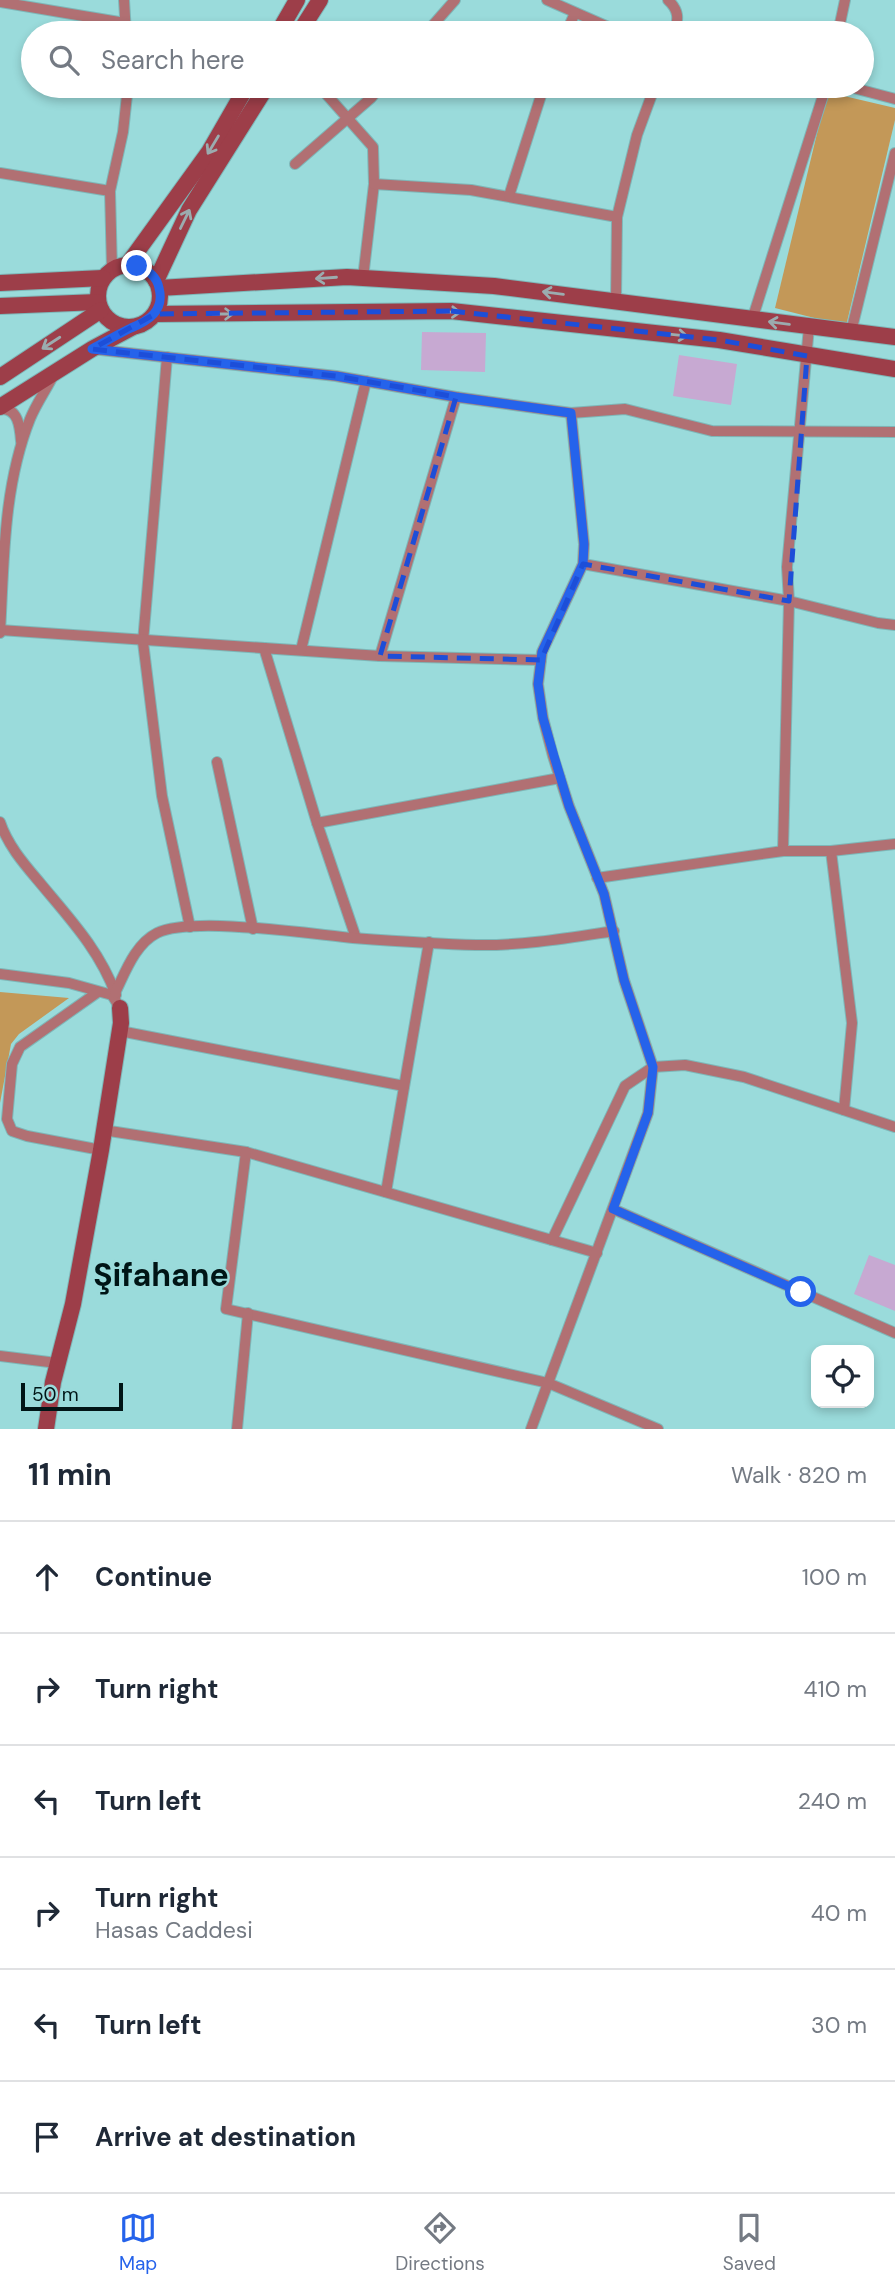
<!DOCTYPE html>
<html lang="en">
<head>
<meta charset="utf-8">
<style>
  :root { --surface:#fff; --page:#f2f2f3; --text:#1f2937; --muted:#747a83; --line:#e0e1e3; --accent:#2563eb }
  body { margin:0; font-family:"DM Sans",sans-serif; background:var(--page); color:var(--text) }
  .controls { position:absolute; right:21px; bottom:21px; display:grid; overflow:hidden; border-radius:14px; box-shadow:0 4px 10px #0003 }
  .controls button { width:63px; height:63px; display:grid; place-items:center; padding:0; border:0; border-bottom:2px solid var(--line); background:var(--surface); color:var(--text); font:35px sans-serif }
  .scale { position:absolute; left:21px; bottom:18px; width:102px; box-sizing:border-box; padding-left:7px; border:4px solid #001516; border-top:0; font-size:19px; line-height:24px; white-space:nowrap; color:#001516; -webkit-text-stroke:5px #9adbdb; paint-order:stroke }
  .stop { position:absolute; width:21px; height:21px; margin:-16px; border:5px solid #2563eb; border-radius:50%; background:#fff }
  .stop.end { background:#2563eb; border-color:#fff; box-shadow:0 2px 7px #0008 }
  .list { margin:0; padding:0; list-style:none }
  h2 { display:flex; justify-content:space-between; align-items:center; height:91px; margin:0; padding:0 28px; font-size:30px }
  h2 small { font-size:23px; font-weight:400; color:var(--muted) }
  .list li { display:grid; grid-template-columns:46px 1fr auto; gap:21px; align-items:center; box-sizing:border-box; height:112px; padding:0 28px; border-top:2px solid var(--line) }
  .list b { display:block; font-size:26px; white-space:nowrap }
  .list p { margin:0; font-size:23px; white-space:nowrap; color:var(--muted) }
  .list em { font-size:23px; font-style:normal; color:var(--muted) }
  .icon { flex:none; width:38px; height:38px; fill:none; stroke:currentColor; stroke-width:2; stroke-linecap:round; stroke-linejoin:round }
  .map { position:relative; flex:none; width:895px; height:1429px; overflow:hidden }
  .search { position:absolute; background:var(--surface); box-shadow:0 4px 10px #0003; left:21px; right:21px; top:21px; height:77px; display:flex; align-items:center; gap:18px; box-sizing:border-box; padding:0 24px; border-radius:38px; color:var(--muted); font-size:26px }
  .sheet { height:763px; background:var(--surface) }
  nav { display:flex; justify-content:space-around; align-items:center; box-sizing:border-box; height:98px; border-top:2px solid var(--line); background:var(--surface); font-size:19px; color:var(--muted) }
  nav a { display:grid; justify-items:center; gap:4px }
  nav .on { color:var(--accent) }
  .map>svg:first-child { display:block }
</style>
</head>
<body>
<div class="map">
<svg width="895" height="1429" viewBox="0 0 895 1429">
  <rect width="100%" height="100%" fill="#9adbdb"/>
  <g fill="#c39858">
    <path d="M827,92L895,108V120L846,326L775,308Z"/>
    <path d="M0,992L69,998L19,1034L11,1044L0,1103Z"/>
  </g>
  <g fill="#c7a9d2">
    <path d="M422,332L486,333L485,372L421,370Z"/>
    <path d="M679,355L737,364L731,405L673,396Z"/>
    <path d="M869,1255L895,1265V1311L854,1294Z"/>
  </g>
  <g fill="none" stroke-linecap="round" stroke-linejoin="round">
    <g stroke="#7eb7b8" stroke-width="12">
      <g id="street">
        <path d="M124,0L126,33"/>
        <path d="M547,0L622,33"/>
        <path d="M668,0C679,10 679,19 674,33"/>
        <path d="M0,2L125,23"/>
        <path d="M426,33L455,0"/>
        <path d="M566,33L575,13"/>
        <path d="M838,33L845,0"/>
        <path d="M319,86L373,147L374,184L363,278"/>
        <path d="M846,86L895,99"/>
        <path d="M295,164L371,98L381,86"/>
        <path d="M0,173L110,191"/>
        <path d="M374,184L471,190L617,217"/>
        <path d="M509,196L544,86"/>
        <path d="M112,270L110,191L123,132L128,86"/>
        <path d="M616,301L617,217L637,135L655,86"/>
        <path d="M752,320L826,86"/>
        <path d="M851,332L895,153"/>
        <path d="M92,349L336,376L456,397L571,413L625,409L712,431L895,432"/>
        <path d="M167,357L143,642L162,796L190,927"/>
        <path d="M0,409C18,407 20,427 21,441"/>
        <path d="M583,564L789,601L878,623L895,625"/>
        <path d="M0,630L380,656L541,660"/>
        <path d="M0,633C4,562 3,487 30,419C36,404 46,390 53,376"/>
        <path d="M264,648L317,823L356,938"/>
        <path d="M301,650L366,381"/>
        <path d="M380,656L456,397"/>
        <path d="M217,762L253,929"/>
        <path d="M0,822C8,846 25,865 41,884C71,920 100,951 116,995"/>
        <path d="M317,823L560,778"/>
        <path d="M783,851L789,601L787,567L809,327"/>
        <path d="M831,851L852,1023L844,1110"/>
        <path d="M597,878L783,851H831L895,844"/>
        <path d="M0,974L69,983L112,995L117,1003"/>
        <path d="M98,992L20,1047L12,1064L7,1119L12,1131L27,1136L101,1150"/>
        <path d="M115,993C125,973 135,944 157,933C192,916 310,934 353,938C394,941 435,944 476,945C522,946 568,938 614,931"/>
        <path d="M120,1031L404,1086"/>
        <path d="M103,1130L246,1152L597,1253"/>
        <path d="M246,1152L226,1309L548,1383L658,1429"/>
        <path d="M386,1192L429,942"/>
        <path d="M613,1209L895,1333"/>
        <path d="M552,1240L625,1086L653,1067L685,1065L744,1077L895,1127"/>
        <path d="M0,1356L57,1363"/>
        <path d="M237,1429L248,1313"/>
        <path d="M531,1429L648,1113L653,1067L624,980L604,894L569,806L553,756L543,718L538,684L542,652L583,564L584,544L571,413"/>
      </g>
    </g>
    <g stroke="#7eb7b8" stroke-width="18">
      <g id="secondary">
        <path d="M278,33L297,0"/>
        <path d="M299,33L320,0"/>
        <path d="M128,264L209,152L247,86"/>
        <circle cx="129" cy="296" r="31"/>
        <path d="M156,281L189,210L267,86"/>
        <path d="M0,283L103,278"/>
        <path d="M159,288L347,277L494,286L895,337"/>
        <path d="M0,306L98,302"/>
        <path d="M155,314L451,311L719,340L895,369"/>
        <path d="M0,377L101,310"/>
        <path d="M0,407L92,349L133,327"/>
        <path d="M46,1429L53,1382L73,1304L101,1150L121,1023L120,1008"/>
      </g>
    </g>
    <use href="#street" stroke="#b17073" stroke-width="10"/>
    <use href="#secondary" stroke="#9d3e49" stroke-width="16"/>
  </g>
  <defs><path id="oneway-shaft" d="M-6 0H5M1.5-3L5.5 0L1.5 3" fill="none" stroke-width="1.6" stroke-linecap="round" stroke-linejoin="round" transform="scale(1.75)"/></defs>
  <g stroke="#9bacaf">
    <use href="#oneway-shaft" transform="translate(213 145) rotate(121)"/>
    <use href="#oneway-shaft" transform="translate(185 219) rotate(-64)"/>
    <use href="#oneway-shaft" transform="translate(326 278) rotate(176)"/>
    <use href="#oneway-shaft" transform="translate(553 293) rotate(-173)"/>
    <use href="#oneway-shaft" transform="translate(450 312) rotate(2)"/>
    <use href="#oneway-shaft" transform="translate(223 314)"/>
    <use href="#oneway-shaft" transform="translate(779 323) rotate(-173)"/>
    <use href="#oneway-shaft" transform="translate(677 335) rotate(6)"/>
    <use href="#oneway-shaft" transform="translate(51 343) rotate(147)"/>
  </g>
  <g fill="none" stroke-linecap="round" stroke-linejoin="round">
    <path stroke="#2563eb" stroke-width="9" d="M137,266C148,270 157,277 159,288C165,311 148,321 131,328C118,334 105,342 92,349L336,376L456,397L571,413L584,544L583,564L542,652L538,684L543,718L554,756L569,806L604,894L624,980L653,1067L648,1113L613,1209L801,1292"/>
  </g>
  <path fill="none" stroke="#1d4ed8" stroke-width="5" stroke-dasharray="14 9" stroke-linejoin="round" d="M451,311L719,340L807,356L789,601L583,564L541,660L380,656L456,397L336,376L92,349L155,314Z"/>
  <g text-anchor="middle" stroke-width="5" stroke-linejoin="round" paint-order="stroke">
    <g font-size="32" font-weight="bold" fill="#001516" stroke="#9adbdb">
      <text x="161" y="1286">Şifahane</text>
    </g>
  </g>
</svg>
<div class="controls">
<button><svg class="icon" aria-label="locate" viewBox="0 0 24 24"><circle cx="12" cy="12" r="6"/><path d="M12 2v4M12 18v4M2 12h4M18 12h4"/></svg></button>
</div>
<div class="scale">50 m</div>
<div class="stop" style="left:801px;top:1292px"></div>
<div class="stop end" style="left:137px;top:266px"></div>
<div class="search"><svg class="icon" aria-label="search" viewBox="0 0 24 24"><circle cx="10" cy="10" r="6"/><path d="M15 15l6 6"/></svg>Search here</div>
</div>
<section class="sheet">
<h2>11 min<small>Walk · 820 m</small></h2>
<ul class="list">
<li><svg class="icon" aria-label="ahead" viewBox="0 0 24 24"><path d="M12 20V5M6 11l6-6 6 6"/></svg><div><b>Continue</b></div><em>100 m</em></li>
<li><svg class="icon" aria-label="right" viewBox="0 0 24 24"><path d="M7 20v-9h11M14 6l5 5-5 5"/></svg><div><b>Turn right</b></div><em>410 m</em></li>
<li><svg class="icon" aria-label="left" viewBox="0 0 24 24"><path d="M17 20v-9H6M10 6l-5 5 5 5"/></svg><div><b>Turn left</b></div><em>240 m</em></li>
<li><svg class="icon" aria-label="right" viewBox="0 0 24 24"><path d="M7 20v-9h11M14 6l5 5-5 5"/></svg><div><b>Turn right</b><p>Hasas Caddesi</p></div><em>40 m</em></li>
<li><svg class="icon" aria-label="left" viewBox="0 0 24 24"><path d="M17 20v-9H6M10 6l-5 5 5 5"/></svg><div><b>Turn left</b></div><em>30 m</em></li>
<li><svg class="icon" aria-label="arrive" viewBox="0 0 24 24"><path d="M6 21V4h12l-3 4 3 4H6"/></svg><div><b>Arrive at destination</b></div></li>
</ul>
</section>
<nav>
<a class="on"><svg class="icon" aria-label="map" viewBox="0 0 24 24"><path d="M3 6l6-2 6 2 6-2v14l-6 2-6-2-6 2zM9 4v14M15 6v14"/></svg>Map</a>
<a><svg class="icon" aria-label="directions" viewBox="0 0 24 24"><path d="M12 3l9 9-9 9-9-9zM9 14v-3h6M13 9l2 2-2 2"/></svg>Directions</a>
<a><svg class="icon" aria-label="saved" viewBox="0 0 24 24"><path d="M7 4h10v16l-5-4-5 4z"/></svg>Saved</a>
</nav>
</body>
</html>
